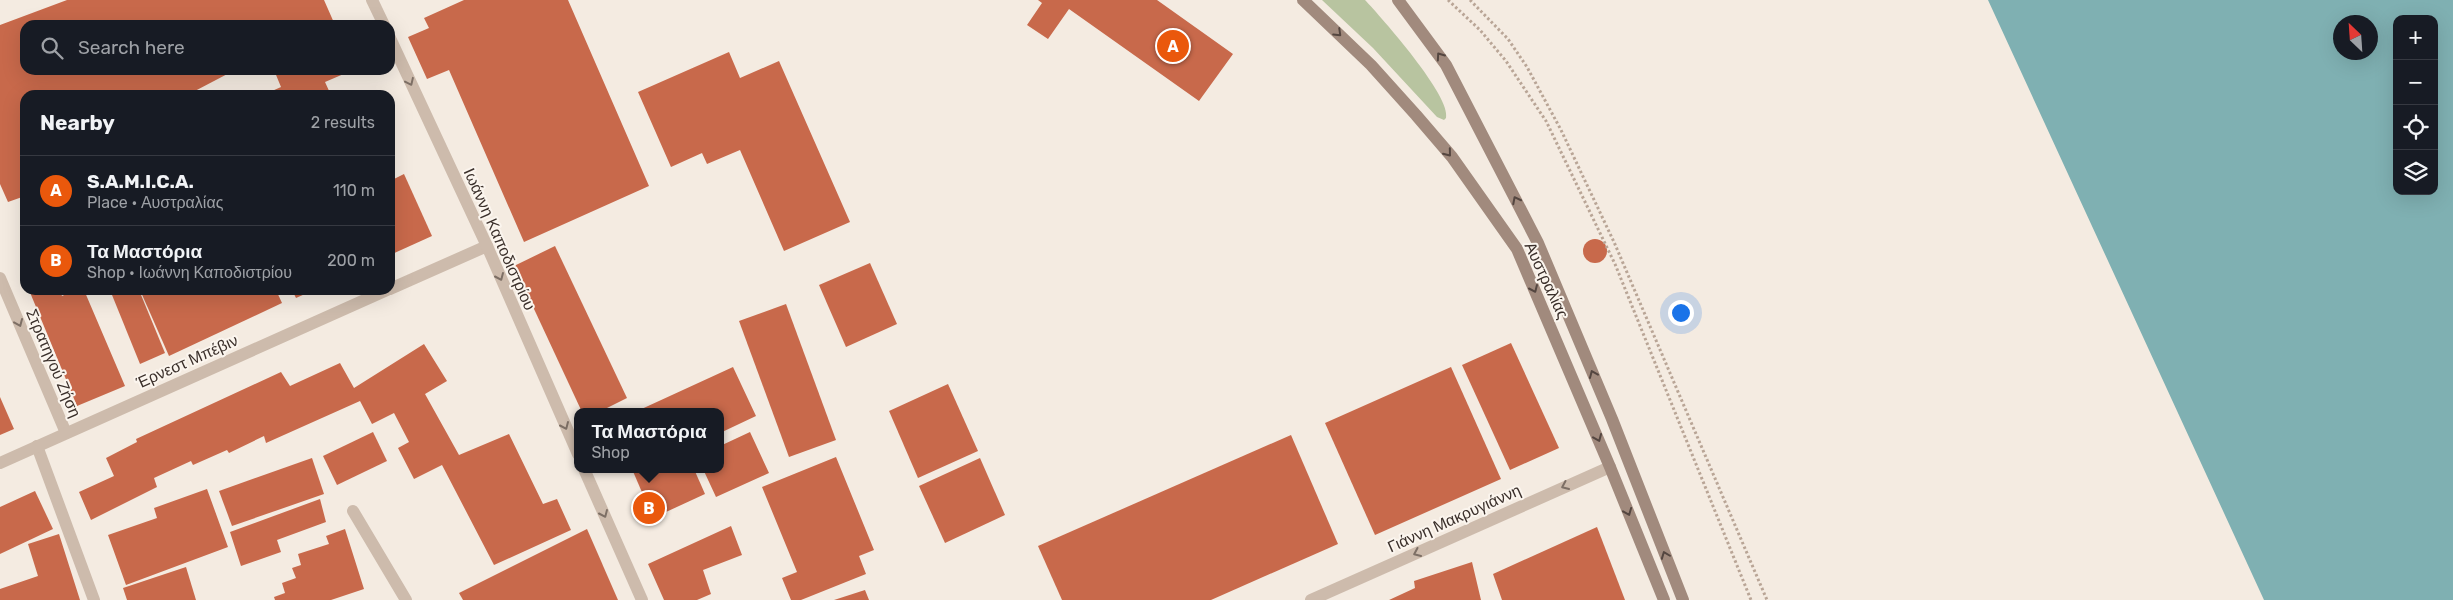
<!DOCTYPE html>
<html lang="en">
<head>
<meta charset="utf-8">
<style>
  :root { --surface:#171b24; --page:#20242c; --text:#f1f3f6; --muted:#9ea1a6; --line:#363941; --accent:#ea580c }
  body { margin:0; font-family:Rubik,sans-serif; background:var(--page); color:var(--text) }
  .controls { position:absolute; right:15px; top:15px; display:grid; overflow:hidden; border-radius:10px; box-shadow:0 5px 20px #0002 }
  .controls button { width:45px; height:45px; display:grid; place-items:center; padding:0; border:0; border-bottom:1px solid var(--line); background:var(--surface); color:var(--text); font:25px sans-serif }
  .compass { position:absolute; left:2333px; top:15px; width:45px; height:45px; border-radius:50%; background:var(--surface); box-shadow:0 5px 20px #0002; rotate:335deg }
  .you { position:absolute; left:1680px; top:312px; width:18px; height:18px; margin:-12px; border:4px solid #fff; border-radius:50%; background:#1a73e8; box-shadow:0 0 0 8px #1a73e833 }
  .badge { display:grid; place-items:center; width:32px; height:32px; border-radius:50%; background:var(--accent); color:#fff; font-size:16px; font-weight:700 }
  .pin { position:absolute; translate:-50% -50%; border:2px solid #fff; box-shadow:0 1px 5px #0006 }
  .popup { position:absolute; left:574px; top:408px; width:150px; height:65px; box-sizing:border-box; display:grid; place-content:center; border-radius:10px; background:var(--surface); filter:drop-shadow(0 1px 4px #0005); font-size:16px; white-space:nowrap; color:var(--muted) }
  .popup b { font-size:19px; color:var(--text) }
  .popup::after { content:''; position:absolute; left:50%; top:100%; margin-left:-10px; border:10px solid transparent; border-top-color:var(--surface) }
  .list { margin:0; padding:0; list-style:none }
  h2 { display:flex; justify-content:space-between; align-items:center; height:65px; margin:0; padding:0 20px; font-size:21px }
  h2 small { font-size:16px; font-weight:400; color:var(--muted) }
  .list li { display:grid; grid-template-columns:32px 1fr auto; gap:15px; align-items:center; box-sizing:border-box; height:70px; padding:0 20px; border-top:1px solid var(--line) }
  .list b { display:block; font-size:19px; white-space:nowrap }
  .list p { margin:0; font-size:16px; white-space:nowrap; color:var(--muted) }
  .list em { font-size:16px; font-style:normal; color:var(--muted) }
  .icon { flex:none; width:28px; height:28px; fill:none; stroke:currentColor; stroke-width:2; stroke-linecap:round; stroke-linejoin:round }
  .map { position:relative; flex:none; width:2453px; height:600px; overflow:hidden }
  .search { position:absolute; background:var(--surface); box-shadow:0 5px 20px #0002; left:20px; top:20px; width:375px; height:55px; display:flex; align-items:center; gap:12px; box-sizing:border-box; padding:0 18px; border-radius:15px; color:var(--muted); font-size:19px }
  .panel { position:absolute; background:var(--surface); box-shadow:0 5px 20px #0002; left:20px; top:90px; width:375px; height:205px; border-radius:15px }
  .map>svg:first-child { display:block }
</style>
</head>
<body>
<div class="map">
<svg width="2453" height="600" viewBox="0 0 2453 600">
  <rect width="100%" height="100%" fill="#f4ebe1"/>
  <path fill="#b8c4a0" d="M1322,0H1365C1381,17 1452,97 1446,118L1444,120L1437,117L1373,48Z"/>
  <path fill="#7fb0b2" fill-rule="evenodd" d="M1988,0H2453V600H2264ZM2397,19H2434V191H2397ZM2340,22H2370V52H2340Z"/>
  <g fill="#c8694b">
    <path d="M67,0H324L335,25H25V70H235L193,92L194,95H25V196L8,202L0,184V25Z"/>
    <path d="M464,0H568L649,186L524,242L449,70L427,79L408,37L429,28L424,18Z"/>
    <path d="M1038,0H1157L1233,54L1199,101L1069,9L1048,39L1027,25L1042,3Z"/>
    <path d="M729,52L740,78L779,61L850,222L784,251L740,150L707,164L702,153L671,167L638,92Z"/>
    <path d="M274,70H353L325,82L330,93L326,95H273L272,91L281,87Z"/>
    <path d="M404,174L432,236L390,255V181Z"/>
    <circle cx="1595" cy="251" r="12"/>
    <path d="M555,246L627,398L599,412H582L514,266Z"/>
    <path d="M870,263L897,324L846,347L819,285Z"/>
    <path d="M29,290H60L62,296L75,290H84L125,386L77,406Z"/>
    <path d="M110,290H139L165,353L140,364Z"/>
    <path d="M140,290H276L282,303L169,356Z"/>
    <path d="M292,290H314L296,298Z"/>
    <path d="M786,304L836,440L789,457L739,321Z"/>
    <path d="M1511,343L1559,448L1510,470L1462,365Z"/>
    <path d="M424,344L447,381L425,394L459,455L509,434L543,504L557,499L571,530L494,565L442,465L414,479L398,448L409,442L394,413L372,424L360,401L266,443L264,436L229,453L227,450L193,465L191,461L154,478L157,487L91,520L79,492L114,476L106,458L137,442L136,439L281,372L290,386L340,363L354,388Z"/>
    <path d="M733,367L756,416L720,433V412H635Z"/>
    <path d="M1451,367L1501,479L1375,535L1325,423Z"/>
    <path d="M948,384L978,451L918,478L889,411Z"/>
    <path d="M0,397L14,429L0,435Z"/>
    <path d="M373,432L387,461L337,485L323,456Z"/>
    <path d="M750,432L769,473L716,497L703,469H720V446Z"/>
    <path d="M1291,435L1338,544L1211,600H1062L1038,546Z"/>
    <path d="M836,457L874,550L859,556L866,574L801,600H791L782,578L797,572L762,487Z"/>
    <path d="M312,458L324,494L232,526L219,491Z"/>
    <path d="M980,458L1005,515L945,543L919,486Z"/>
    <path d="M632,469H694L705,494L653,518Z"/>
    <path d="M207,489L228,547L126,585L108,535L157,518L154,508Z"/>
    <path d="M35,491L53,529L0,554V507Z"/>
    <path d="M320,499L326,522L277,540L281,552L241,566L230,532Z"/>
    <path d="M731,526L742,555L703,570L711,594L697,600H664L648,564Z"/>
    <path d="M1597,527L1625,600H1502L1493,574Z"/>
    <path d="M345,529L364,589L331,600H275L274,597L285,593L282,583L296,578L292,568L301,565L298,554L329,544L326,536Z"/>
    <path d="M587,529L618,600H463L459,593Z"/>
    <path d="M59,534L80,600H0V589L38,576L28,544Z"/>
    <path d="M1472,562L1481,600H1389L1415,588L1414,581Z"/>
    <path d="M186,567L196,600H127L123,588Z"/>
    <path d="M865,590L869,600H834Z"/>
  </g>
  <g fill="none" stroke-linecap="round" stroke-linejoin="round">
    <g stroke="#b9a596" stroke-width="3" stroke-dasharray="2.5 2.5" stroke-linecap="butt">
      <path d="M1448,0L1480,30L1506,61L1546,121L1615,264L1751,600"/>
      <path d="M1470,0L1508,39L1527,67L1561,130L1614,242L1767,600"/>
    </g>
    <g stroke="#cdbbac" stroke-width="12">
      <path d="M37,446L94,600"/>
      <path d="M353,511L406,600"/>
    </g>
    <g stroke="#cdbbac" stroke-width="12">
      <path d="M0,278L66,433"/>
      <path d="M390,289L487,246"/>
      <path d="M0,463L387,290"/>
      <path d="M1311,600L1610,467"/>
    </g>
    <g stroke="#cdbbac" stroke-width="12">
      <path d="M372,0L384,25"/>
      <path d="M390,38L487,246L578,454"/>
      <path d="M584,469L642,600"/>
    </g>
    <g stroke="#a18a7d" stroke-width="12">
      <path d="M1303,0L1371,65L1416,115L1452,157L1517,249L1610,467L1664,600"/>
      <path d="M1398,0L1446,65L1538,243L1612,419L1683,600"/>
    </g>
  </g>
  <defs><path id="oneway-chevron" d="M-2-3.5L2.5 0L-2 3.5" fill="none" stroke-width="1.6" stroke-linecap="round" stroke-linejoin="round" transform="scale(1.25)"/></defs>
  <g stroke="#544640">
    <use href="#oneway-chevron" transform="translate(1338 33) rotate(44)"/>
    <use href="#oneway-chevron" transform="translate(1440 56) rotate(-125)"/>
    <use href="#oneway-chevron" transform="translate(1448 153) rotate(51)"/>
    <use href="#oneway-chevron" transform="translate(1516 200) rotate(-117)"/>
    <use href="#oneway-chevron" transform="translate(1534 289) rotate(66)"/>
    <use href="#oneway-chevron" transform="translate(1593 374) rotate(-113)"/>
    <use href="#oneway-chevron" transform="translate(1598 438) rotate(67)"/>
    <use href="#oneway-chevron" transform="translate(1628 512) rotate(68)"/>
    <use href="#oneway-chevron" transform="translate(1665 555) rotate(-111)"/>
  </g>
  <g stroke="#7d6f65">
    <use href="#oneway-chevron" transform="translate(410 82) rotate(65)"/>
    <use href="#oneway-chevron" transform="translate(500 277) rotate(66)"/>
    <use href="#oneway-chevron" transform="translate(19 323) rotate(67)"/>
    <use href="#oneway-chevron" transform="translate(565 426) rotate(66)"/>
    <use href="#oneway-chevron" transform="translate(1565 486) rotate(156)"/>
    <use href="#oneway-chevron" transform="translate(604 514) rotate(66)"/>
    <use href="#oneway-chevron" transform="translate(1417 553) rotate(156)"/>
  </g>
  <g text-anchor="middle" stroke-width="4" stroke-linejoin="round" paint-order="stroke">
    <g font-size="16" fill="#3b302b" stroke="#fbf5ee">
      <text transform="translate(500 239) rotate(66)" y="6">Ιωάννη Καποδιστρίου</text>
      <text transform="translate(1547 280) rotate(65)" y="6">Αυστραλίας</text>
      <text transform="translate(187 361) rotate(-24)" y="6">Έρνεστ Μπέβιν</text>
      <text transform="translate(54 363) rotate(67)" y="6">Στρατηγού Ζήση</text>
      <text transform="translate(1454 518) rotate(-24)" y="6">Γιάννη Μακρυγιάννη</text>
    </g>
  </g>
</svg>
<div class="controls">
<button>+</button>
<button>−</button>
<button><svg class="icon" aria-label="locate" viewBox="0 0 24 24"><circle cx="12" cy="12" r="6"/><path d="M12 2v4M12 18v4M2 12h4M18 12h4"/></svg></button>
<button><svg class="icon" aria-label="layers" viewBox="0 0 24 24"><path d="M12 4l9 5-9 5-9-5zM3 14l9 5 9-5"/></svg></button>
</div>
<svg class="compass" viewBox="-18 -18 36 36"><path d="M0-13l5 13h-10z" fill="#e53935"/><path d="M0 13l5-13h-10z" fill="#9ea1a6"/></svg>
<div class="you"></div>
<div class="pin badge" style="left:1173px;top:46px">A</div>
<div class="pin badge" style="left:649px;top:508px">B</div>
<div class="popup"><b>Τα Μαστόρια</b>Shop</div>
<div class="search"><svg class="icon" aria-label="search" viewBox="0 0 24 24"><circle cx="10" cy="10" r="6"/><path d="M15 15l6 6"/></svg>Search here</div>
<section class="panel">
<h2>Nearby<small>2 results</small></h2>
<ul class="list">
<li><span class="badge">A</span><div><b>S.A.M.I.C.A.</b><p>Place · Αυστραλίας</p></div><em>110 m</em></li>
<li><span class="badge">B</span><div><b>Τα Μαστόρια</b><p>Shop · Ιωάννη Καποδιστρίου</p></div><em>200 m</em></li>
</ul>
</section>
</div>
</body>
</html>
